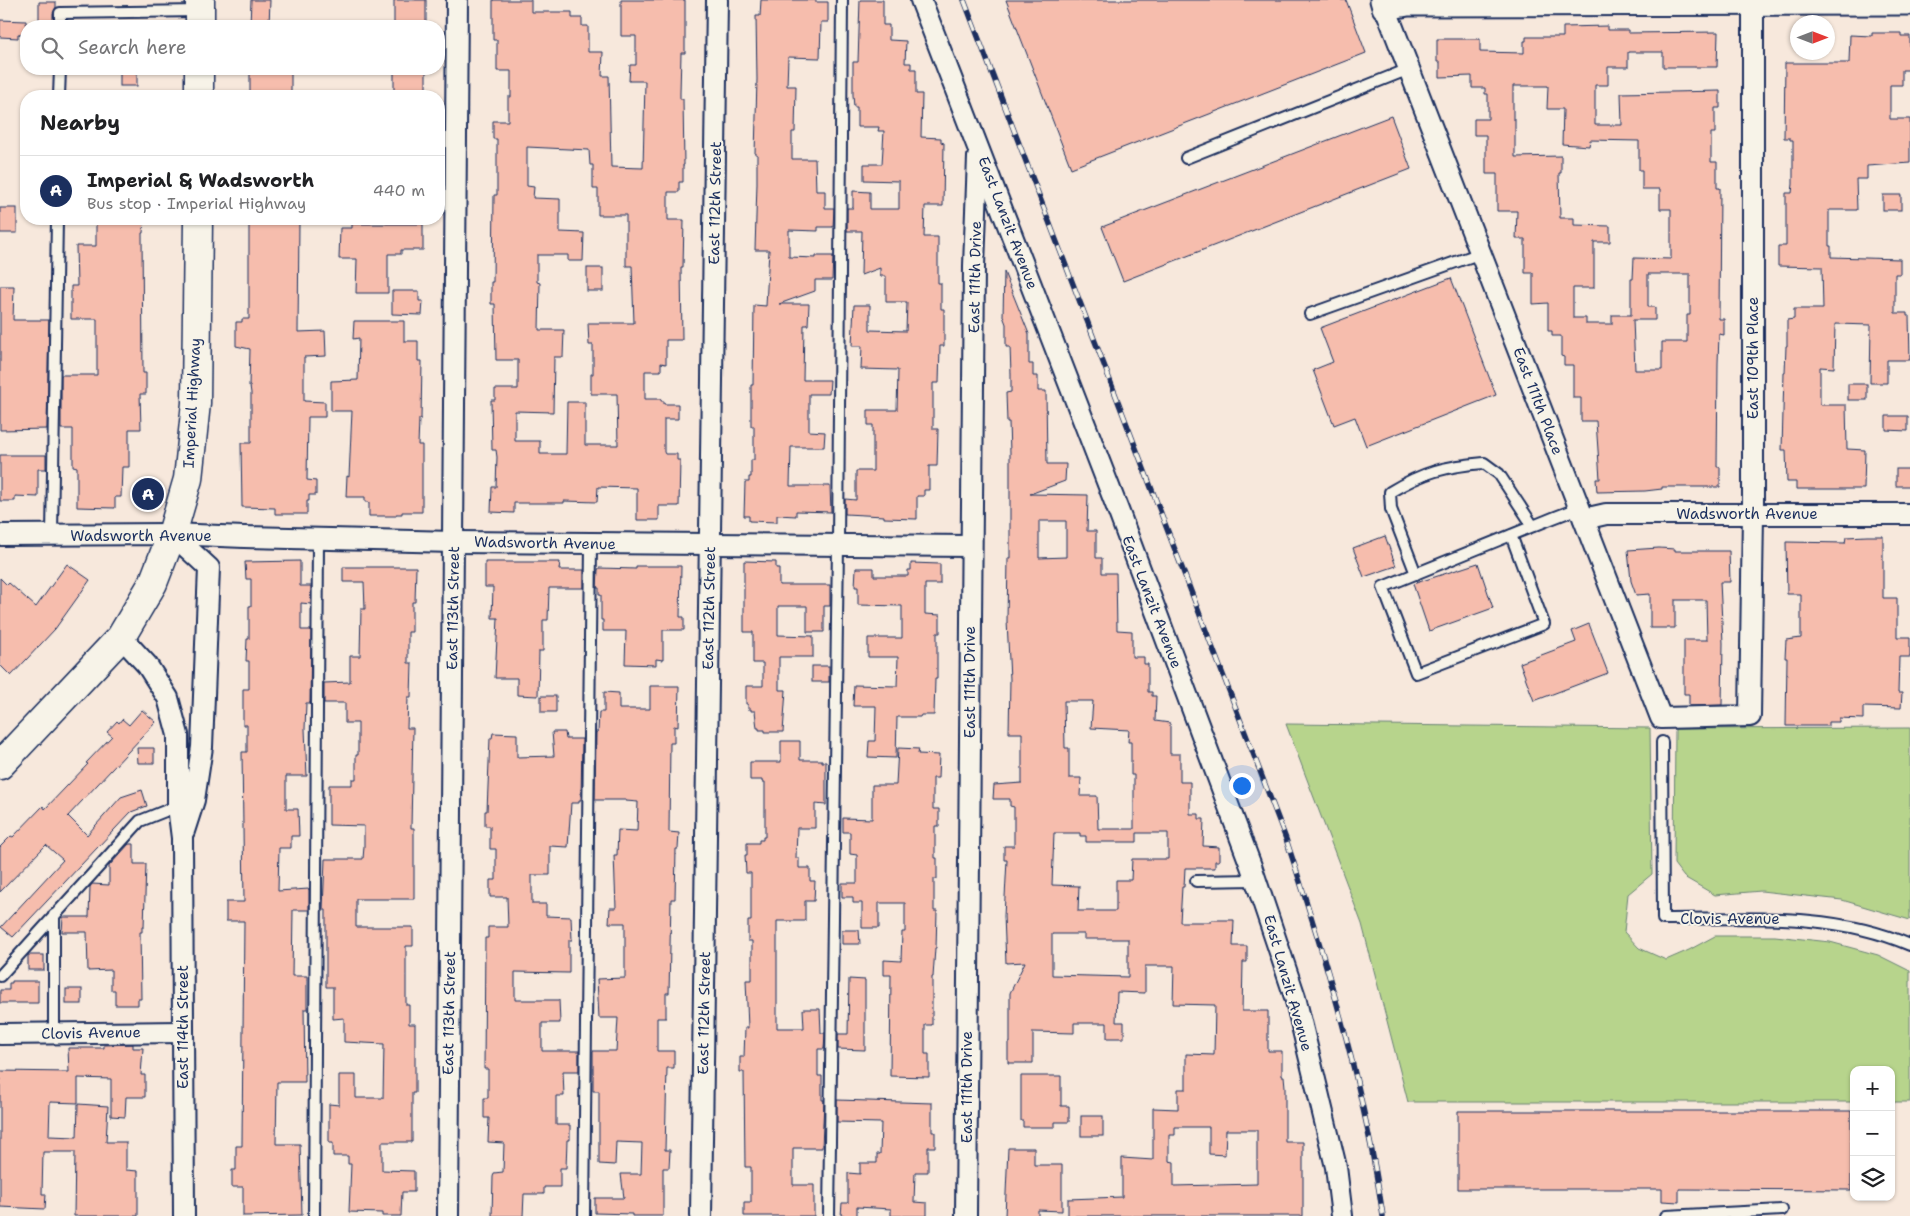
<!DOCTYPE html>
<html lang="en">
<head>
<meta charset="utf-8">
<style>
  :root { --surface:#fff; --page:#f2f2f2; --text:#202124; --muted:#757577; --line:#e0e0e0; --accent:#1b2f5e }
  body { margin:0; font-family:"Shantell Sans",sans-serif; background:var(--page); color:var(--text) }
  .controls { position:absolute; right:15px; bottom:15px; display:grid; overflow:hidden; border-radius:10px; box-shadow:0 1px 4px #0004 }
  .controls button { width:45px; height:45px; display:grid; place-items:center; padding:0; border:0; border-bottom:1px solid var(--line); background:var(--surface); color:var(--text); font:25px sans-serif }
  .compass { position:absolute; left:1790px; top:15px; width:45px; height:45px; border-radius:50%; background:var(--surface); box-shadow:0 1px 4px #0004; rotate:90deg }
  .you { position:absolute; left:1241px; top:785px; width:18px; height:18px; margin:-12px; border:4px solid #fff; border-radius:50%; background:#1a73e8; box-shadow:0 0 0 8px #1a73e833 }
  .badge { display:grid; place-items:center; width:32px; height:32px; border-radius:50%; background:var(--accent); color:#fff; font-size:16px; font-weight:700 }
  .pin { position:absolute; translate:-50% -50%; border:2px solid #fff; box-shadow:0 1px 5px #0006 }
  .list { margin:0; padding:0; list-style:none }
  h2 { display:flex; justify-content:space-between; align-items:center; height:65px; margin:0; padding:0 20px; font-size:21px }
  h2 small { font-size:16px; font-weight:400; color:var(--muted) }
  .list li { display:grid; grid-template-columns:32px 1fr auto; gap:15px; align-items:center; box-sizing:border-box; height:70px; padding:0 20px; border-top:1px solid var(--line) }
  .list b { display:block; font-size:19px; white-space:nowrap }
  .list p { margin:0; font-size:16px; white-space:nowrap; color:var(--muted) }
  .list em { font-size:16px; font-style:normal; color:var(--muted) }
  .icon { flex:none; width:28px; height:28px; fill:none; stroke:currentColor; stroke-width:2; stroke-linecap:round; stroke-linejoin:round }
  .map { position:relative; flex:none; width:1910px; height:1216px; overflow:hidden }
  .search { position:absolute; background:var(--surface); box-shadow:0 1px 4px #0004; left:20px; top:20px; width:425px; height:55px; display:flex; align-items:center; gap:12px; box-sizing:border-box; padding:0 18px; border-radius:20px; color:var(--muted); font-size:19px }
  .panel { position:absolute; background:var(--surface); box-shadow:0 1px 4px #0004; left:20px; top:90px; width:425px; height:135px; border-radius:20px }
  .map>svg:first-child { display:block }
</style>
</head>
<body>
<div class="map">
<svg width="1910" height="1216" viewBox="0 0 1910 1216">
  <rect width="100%" height="100%" fill="#f7e8dc"/>
  <filter id="ink" filterUnits="userSpaceOnUse"><feTurbulence type="fractalNoise" baseFrequency=".02" numOctaves="2"/><feDisplacementMap in="SourceGraphic" scale="10" xChannelSelector="R" yChannelSelector="G"/><feConvolveMatrix kernelMatrix="1 2 1 2 8 2 1 2 1" color-interpolation-filters="sRGB"/></filter>
  <g filter="url(#ink)">
    <g fill="#b7d48c" stroke="#698275">
      <path d="M1286,724L1650,728L1652,874L1628,894L1624,932L1639,948L1666,960L1689,950L1715,936H1775L1830,942L1878,955L1910,971V1102H1891V1070H1854V1102H1408L1362,924Z"/>
      <path d="M1910,728V920L1842,900L1761,891L1715,895L1684,877L1674,864L1675,729Z"/>
    </g>
    <g fill="#f6bdad" stroke="#1b2f5e" fill-rule="evenodd">
      <path d="M251,0H270L269,25H250Z"/>
      <rect x="394" y="0" width="32" height="26"/>
      <path d="M493,0H531V12H572V18H582V26H588V52H603L602,76H609L611,167L643,168L645,81H629L630,65H636V36H621V0H685V53H681L680,93V99H683L684,165H683V182H679V192H668V220H684L683,267H681L682,340H666V364L661,363V371H645V399H661V401H664V404H678V419H664V452L665,454H677V460H680L679,506H659V520H637V488L598,487L597,502L564,501V503H514V513L491,512L492,487H496L497,457L496,450H492L491,400H495V389H518V360H496L495,304H491V282H493L494,195H497V139H493V121H508V97H511V71H497V40H493ZM527,147L589,150L590,165H593V189H598V215H626V266H632L634,323H588L589,345H593V374H591V394H617L618,445H585V402H567L566,454H540V441H515V411L553,412L554,357H563L564,330H539L540,283L537,282V255H568V261H583L584,233L560,232V199L533,198L534,187L527,186Z"/>
      <path d="M761,0H816V2H828V22H821L820,58L788,57L787,86H796L795,132H792V159H815L816,191H825V208H834L833,227H818V231L789,230V257L816,258V256H833L832,280H815V291L779,304H809L808,325H804L803,380H830L829,394H809V431L825,432L824,447H791L790,486H830L831,512L796,511V516L777,515V522L749,521V516H744L745,482H749V477H751V460H754V426H751V385H753L754,305L766,306L769,250H755L757,183V154H755L757,79L756,16H760Z"/>
      <path d="M860,0H883V25H889V40L906,41L905,63H911V69H916V94H922L921,137L941,138V142L944,143L943,206H925L924,237H938V283H941V309H944V346H940L939,383H933V429H938L937,466H929V490H924V496H917V519L884,518V516L845,514V499L856,500V471H873V425H868V410H897L898,370L861,369L862,346H852L854,305H870V330L906,331L907,302H886V276H880V268L861,275L862,231H847V208H853V191L870,192V209H899V181L864,180V164H882L884,131H878L879,127H857V107H854L853,95V62H858Z"/>
      <path d="M1006,0H1346L1366,53L1071,168Z"/>
      <path d="M39,2H56V7L53,13V26H39Z"/>
      <path d="M0,20L26,21V35L18,34V38L0,37Z"/>
      <path d="M1608,26V30H1628V33L1718,32L1717,67H1663V52H1628V67H1608V85H1595V125H1622L1621,93L1720,91V108H1715V133H1711V162H1717V188H1720L1719,319H1724V335L1719,334L1718,363L1717,467H1720V487H1662V489L1645,491L1597,492L1596,479H1600L1596,421H1581V398H1573V365H1564V357L1561,356V336H1552V331H1548V303L1533,304V273H1525V239H1516L1517,211H1497V174H1486V135H1474V119H1488V94H1485V88H1472V76L1440,77V62H1437V39H1480V52L1524,53V41H1526V37H1563V27ZM1513,86H1548L1547,109H1563L1562,144L1589,146L1590,140L1639,141V170H1642V189H1660V209H1671V259L1634,258L1633,279H1631V315H1612V324H1586V318H1573V288H1594V242H1610V226L1574,225V218H1560L1559,173H1561V156L1515,157V119H1513ZM1648,274H1690V315H1687V342H1662V370H1635L1633,320H1655V307H1648Z"/>
      <path d="M1872,33H1901V36H1910V70H1902V85H1890V119H1910V163L1867,166V179H1856L1857,210H1829V246H1831V257L1900,259V274H1895V313H1907V316H1909L1910,360H1887V383H1870L1871,325L1835,324L1834,368L1820,367V405H1846L1847,449L1865,450L1864,489H1796V482H1787L1786,450H1782L1784,373H1785L1786,346H1787V320L1794,319V309H1823L1822,267L1778,266V246H1786V193H1792L1793,184V140H1790V138H1784L1785,63H1849L1850,35L1872,36Z"/>
      <rect x="120" y="69" width="17" height="17"/>
      <rect x="250" y="69" width="41" height="27"/>
      <rect x="394" y="69" width="32" height="27"/>
      <path d="M1391,116L1411,169L1123,281L1102,227Z"/>
      <rect x="1883" y="195" width="18" height="15"/>
      <rect x="0" y="208" width="17" height="25"/>
      <path d="M96,219H144L143,233H142L143,373H146V394H140L141,429H129V467H122L121,497H115V508L77,507V467L73,466V429H61V375H97V319H71V286H77L76,246H96Z"/>
      <path d="M249,220L299,221L298,332L325,331L326,356L304,357V401L325,402V417H308L307,480L316,481V495H309V501H307V514H275V508L242,507L241,443H251V393L250,386H249L250,349L236,346V322H242V319H249Z"/>
      <path d="M352,224H423V250H401V254H388V293H356L357,259H339L340,228H352Z"/>
      <rect x="587" y="268" width="16" height="23"/>
      <path d="M1004,272L1029,334V364H1033V376H1038V391H1046L1047,464H1066L1065,481L1030,494L1088,495L1087,531H1096V558H1102V573H1116L1117,630L1132,631V657H1144V664H1148V692H1152V696H1156L1155,721L1170,723V754H1180V782H1190V814H1199V819H1204L1203,846L1219,847V861H1215V868H1185L1184,887H1182L1180,922H1211V920H1234L1233,946H1247V962H1243L1242,1011H1268V1051H1282V1076H1284L1285,1087V1142H1303V1216H1068V1199L1122,1197V1158L1153,1160V1108L1178,1109V1089H1186V1054L1214,1055L1215,1005L1173,1004L1174,966H1145V993L1117,992L1116,1022H1124V1038H1107V1023H1074V1033L1033,1032V1063H1008V1043H1010V993L1025,962L1006,963L1004,916L1007,860H1004V846H1014V807L1010,806V799H993L994,785L1022,783V733H1009L1010,679L1007,621L1008,558H1010V453L1009,422H1007L1006,393L1011,392V374L1010,347H1006V324L1003,316ZM1039,521H1066V557L1039,558ZM1064,701H1093L1091,728L1129,730L1128,742H1131V775H1134V829H1098L1097,796H1080L1081,778H1069V748H1065ZM1054,833H1080V836H1086V842H1137V833H1168V859H1132L1131,880H1116V911H1078L1079,886L1052,885ZM1052,934H1084V939H1128V977L1052,975ZM1175,1127H1209V1154L1225,1155L1226,1130H1257V1184L1174,1186V1162L1169,1161V1135H1175Z"/>
      <path d="M1451,278L1496,395L1366,446L1355,417L1334,425L1313,370L1333,362L1320,328Z"/>
      <path d="M0,286H14L13,320H49L47,429L0,430Z"/>
      <path d="M392,291H419V301H423L422,315L392,314Z"/>
      <path d="M354,321H404V341H418V361H422L421,419H419L418,445H422V512H402V514H396V516H369V502H365V497H346L347,476L349,477L352,411H331V381L358,380L359,338L353,339Z"/>
      <rect x="1848" y="384" width="19" height="16"/>
      <path d="M1886,416H1908V431L1886,430Z"/>
      <path d="M0,455H46V469H38V497L15,496V501H0Z"/>
      <rect x="1896" y="469" width="14" height="17"/>
      <path d="M1385,536L1396,566L1364,577L1353,548Z"/>
      <path d="M1867,536H1883V598H1897V637H1910V657H1899L1898,693H1902L1901,708L1863,707V719L1839,718V722H1828V726H1786L1787,658H1785L1786,640L1801,638V594H1787L1786,542L1845,543L1846,537Z"/>
      <path d="M1659,548L1675,549V551H1729L1730,582H1720L1723,643L1722,705L1689,706V694H1684V640H1707L1706,600H1675V628H1650V594L1636,595L1631,581L1628,550Z"/>
      <path d="M300,561V586H311V604L301,603V630H311L310,703H306L305,729L307,776H286V809H298L299,836H291V848H279L278,891L309,889V910H293L292,976H307V1009H304L305,1082H277L276,1144H300L302,1215L243,1216V1187H232V1170H236V1146H242V1144L244,921H226V902H244L242,752H247V725H243V689H249V661H246L247,639H249V606H251V579H246L245,562Z"/>
      <path d="M744,561L776,562V568H779V585H830V606H824V632H807V606H778V635L813,636V657H779V690H786L783,732H765V730H759V728H757L755,711H751V709H748V704H746V686H763V663H753V632H744Z"/>
      <path d="M485,562H560L559,570H584V588H549L548,620H543V651H539L538,696L517,695V678H495L498,618H492L493,587H485Z"/>
      <path d="M911,563L940,564V584H925V614L940,615V633H937V679H935L934,715H921L920,717H897L896,758L868,757L869,741H875L876,706H853L854,685L897,686L898,657H868V638H902V606L858,605V587H855L856,568H874V576H908V570H911Z"/>
      <path d="M1478,563L1493,608L1429,631L1413,584Z"/>
      <path d="M67,564L90,580L55,629L11,676L0,665V578L7,585L9,583L36,607Z"/>
      <path d="M636,566H681L680,617H684V630H663V660L656,659V665L625,664L626,631H603V620H601V595H599V588H597L598,570L599,568L636,569Z"/>
      <path d="M343,567H416L415,602H412V632H408V663H412L411,697H408L407,728H413L411,828H414V899H356V927H413V946H406V1005H409V1024H415V1093H412V1142H382V1170L414,1171V1192H402L401,1216H382V1213L349,1212L351,1164H348V1156H333V1143H329V1104L339,1105V1075H356V1098H383L384,1044L344,1042V1018L333,1019V987H326V910H323L325,859H363L364,846V826L329,825V785H352V779H356V755H358V723H345V703H324V683L350,682V656H360L361,609H365L364,582H343Z"/>
      <path d="M1589,624L1608,673L1534,701L1520,663L1576,642L1572,631Z"/>
      <rect x="812" y="666" width="17" height="16"/>
      <path d="M650,686H679L678,727L674,726V743H670L669,832L679,833L678,849H676L675,899H671L669,993H666V1018H657V1051H674V1068H667L665,1150H670L669,1168H663V1216H632V1214L595,1213V1198H624L621,1174H641L642,1143L616,1142L615,1165L599,1164V1091H593V1051H616L618,1018H599L597,979L625,978V923H609L610,908H616L614,855H617L618,830L637,831L638,802L626,801V800H595L596,732H598L599,712H604V692L619,693V709H650Z"/>
      <rect x="541" y="696" width="15" height="16"/>
      <path d="M142,710L156,722L68,816L87,835L121,797L142,790L147,806L131,812L13,937L1,927L63,860L46,845L0,892V847L11,836L13,837L43,806L45,809L88,764L86,763L112,736L107,732L117,721L119,723L122,719L129,725Z"/>
      <path d="M552,732H565L566,739H582L581,800H579V803H571L568,847L550,846V875H532V904H546V916L571,917L572,940H569V973L515,972V1000H559L560,1023H542V1051H579V1071H563L564,1096H556V1125H570V1140H567L566,1168H560V1187H544V1194H524L523,1216H492L493,1177L494,1173L503,1172L504,1143L488,1142L489,1118H484V1098H488V1069H484L485,938H488V927H508L507,897H490V880H496V849H490V826H485V811H487L490,738H492L493,733L517,734V757L554,756Z"/>
      <path d="M781,741H800V760H822V762H826V805L815,804V828H797L796,858H799V868H810V881H815L814,901H805V921H777V1028H804L803,1009H820L821,1033H825L824,1049H818V1076H822V1100H824L822,1148H793V1185H814V1216H744V1202H751V1167H745L744,1072H740V1057H744L745,1028H748L746,980H752V941H748V921H751V873H746L745,855H747V843H759V840H763V837H765V782H762V780H750V762H781Z"/>
      <path d="M137,748H154V763H138Z"/>
      <path d="M898,748L919,749L918,754L939,755L938,778H933V809H939V826H935V858H937V879H934V911H937L936,948H935L933,977H932V1025H925V1054H929V1077L890,1076L891,975H884V960L901,961L902,932H905V903H879V928H862V903H853V897H842V883H857V855L850,854V832H843V818L872,819V785H896Z"/>
      <path d="M129,844H134V864H146L144,927H142V932H140L141,999H138V1005H115V990H111V970L88,971L87,932H62L63,917H89L90,887L92,884L109,885V866Z"/>
      <path d="M842,930H859L860,944H842Z"/>
      <rect x="28" y="955" width="16" height="15"/>
      <path d="M849,979L865,980V1050L838,1049V1034H848Z"/>
      <path d="M12,981H38V1003H0V990H9V983H12Z"/>
      <rect x="66" y="989" width="16" height="15"/>
      <path d="M133,1044V1048H143L141,1075H145V1097H126L125,1117L111,1116V1079L78,1078V1103L50,1102L49,1136L77,1137L78,1104L108,1106L106,1142H126V1170L138,1171V1216H74L75,1152H43L42,1194H46L45,1209L0,1207V1071L69,1072L68,1048H104V1045Z"/>
      <path d="M1021,1076H1061V1106H1069V1122H1055V1127H1023V1121H1021Z"/>
      <path d="M837,1100L932,1103V1132H935V1147H928V1172H915L914,1202L927,1203V1216H891V1209L857,1207V1216H841L842,1203H848V1173L860,1174V1163H877V1154H880L881,1123L837,1122Z"/>
      <path d="M1458,1111H1851V1190L1679,1189V1202L1662,1201V1189H1458Z"/>
      <rect x="1081" y="1116" width="22" height="20"/>
      <path d="M1008,1148H1034V1165H1062V1211L1038,1210V1216H1005Z"/>
    </g>
    <g fill="none" stroke-linecap="round" stroke-linejoin="round">
      <g stroke="#1b2f5e" stroke-width="14">
        <g id="service">
          <path d="M60,26V13L199,11"/>
          <path d="M59,96L60,69"/>
          <path d="M1186,158L1409,69"/>
          <path d="M1310,314L1481,253"/>
          <path d="M52,535L57,219"/>
          <path d="M1511,535L1544,624L1416,673L1383,587L1553,518L1579,508"/>
          <path d="M1416,574L1391,509L1390,492C1423,472 1446,466 1484,463L1499,474L1533,526"/>
          <path d="M1662,742L1663,919C1746,919 1832,911 1910,945"/>
          <path d="M1196,881L1256,880"/>
          <path d="M54,915V1033"/>
          <path d="M0,976L140,821L180,805"/>
          <path d="M314,1216L318,539"/>
          <path d="M584,1216L591,544"/>
          <path d="M829,1216L838,545L842,0"/>
          <path d="M1666,1216L1782,1210"/>
        </g>
      </g>
      <g stroke="#1b2f5e" stroke-width="24">
        <g id="minor">
          <path d="M921,0L1118,510L1251,866L1295,997L1336,1167L1342,1216"/>
          <path d="M1385,7L1661,718L1750,716L1753,514V0"/>
          <path d="M1584,519L1606,514H1910"/>
          <path d="M172,534L209,568L202,747L194,800L184,831"/>
          <path d="M0,535L172,534L244,537L454,542L971,546"/>
          <path d="M121,637L147,665L168,698L178,735V806L182,838L184,1216"/>
          <path d="M0,1034L183,1032"/>
          <path d="M448,1216L457,0"/>
          <path d="M701,1216L717,0"/>
          <path d="M966,1216L974,266L978,157"/>
        </g>
      </g>
      <g stroke="#1b2f5e" stroke-width="29">
        <path id="tertiary" d="M1383,0L1385,7L1408,3L1910,2"/>
      </g>
      <g stroke="#1b2f5e" stroke-width="31">
        <g id="primary">
          <path d="M200,26V0"/>
          <path d="M199,96V69"/>
          <path d="M0,765L121,637L153,583L172,534L188,479L196,403L198,219"/>
        </g>
      </g>
      <use href="#service" stroke="#f7f3e8" stroke-width="10"/>
      <use href="#minor" stroke="#f7f3e8" stroke-width="20"/>
      <use href="#tertiary" stroke="#f7f3e8" stroke-width="25"/>
      <use href="#primary" stroke="#f7f3e8" stroke-width="28"/>
      <g stroke="#1b2f5e" stroke-width="5.5">
        <path id="rail" d="M964,0L1286,839C1327,962 1364,1087 1383,1216"/>
      </g>
      <use href="#rail" stroke="#f7f3e8" stroke-width="4" stroke-dasharray="11" stroke-linecap="butt"/>
    </g>
  </g>
  <g text-anchor="middle" stroke-width="4" stroke-linejoin="round" paint-order="stroke">
    <g font-size="15" fill="#1b2f5e" stroke="#f7f3e8">
      <text transform="translate(715 203) rotate(-89)" y="5">East 112th Street</text>
      <text transform="translate(1008 223) rotate(69)" y="5">East Lanzit Avenue</text>
      <text transform="translate(975 277) rotate(-89)" y="5">East 111th Drive</text>
      <text transform="translate(1753 358) rotate(-90)" y="5">East 109th Place</text>
      <text transform="translate(1538 401) rotate(69)" y="5">East 111th Place</text>
      <text transform="translate(192 403) rotate(-87)" y="5">Imperial Highway</text>
      <text x="1747" y="519">Wadsworth Avenue</text>
      <text x="141" y="541">Wadsworth Avenue</text>
      <text transform="translate(545 543) rotate(1)" y="5">Wadsworth Avenue</text>
      <text transform="translate(1152 602) rotate(69)" y="5">East Lanzit Avenue</text>
      <text transform="translate(453 608) rotate(-89)" y="5">East 113th Street</text>
      <text transform="translate(709 608) rotate(-89)" y="5">East 112th Street</text>
      <text transform="translate(970 682) rotate(-90)" y="5">East 111th Drive</text>
      <text x="1730" y="924">Clovis Avenue</text>
      <text transform="translate(1288 983) rotate(74)" y="5">East Lanzit Avenue</text>
      <text transform="translate(449 1013) rotate(-89)" y="5">East 113th Street</text>
      <text transform="translate(704 1013) rotate(-89)" y="5">East 112th Street</text>
      <text transform="translate(183 1027) rotate(-90)" y="5">East 114th Street</text>
      <text transform="translate(91 1033) rotate(-1)" y="5">Clovis Avenue</text>
      <text transform="translate(967 1087) rotate(-90)" y="5">East 111th Drive</text>
    </g>
  </g>
</svg>
<div class="controls">
<button>+</button>
<button>−</button>
<button><svg class="icon" aria-label="layers" viewBox="0 0 24 24"><path d="M12 4l9 5-9 5-9-5zM3 14l9 5 9-5"/></svg></button>
</div>
<svg class="compass" viewBox="-18 -18 36 36"><path d="M0-13l5 13h-10z" fill="#e53935"/><path d="M0 13l5-13h-10z" fill="#757577"/></svg>
<div class="you"></div>
<div class="pin badge" style="left:148px;top:494px">A</div>
<div class="search"><svg class="icon" aria-label="search" viewBox="0 0 24 24"><circle cx="10" cy="10" r="6"/><path d="M15 15l6 6"/></svg>Search here</div>
<section class="panel">
<h2>Nearby<small></small></h2>
<ul class="list">
<li><span class="badge">A</span><div><b>Imperial &amp; Wadsworth</b><p>Bus stop · Imperial Highway</p></div><em>440 m</em></li>
</ul>
</section>
</div>
</body>
</html>
